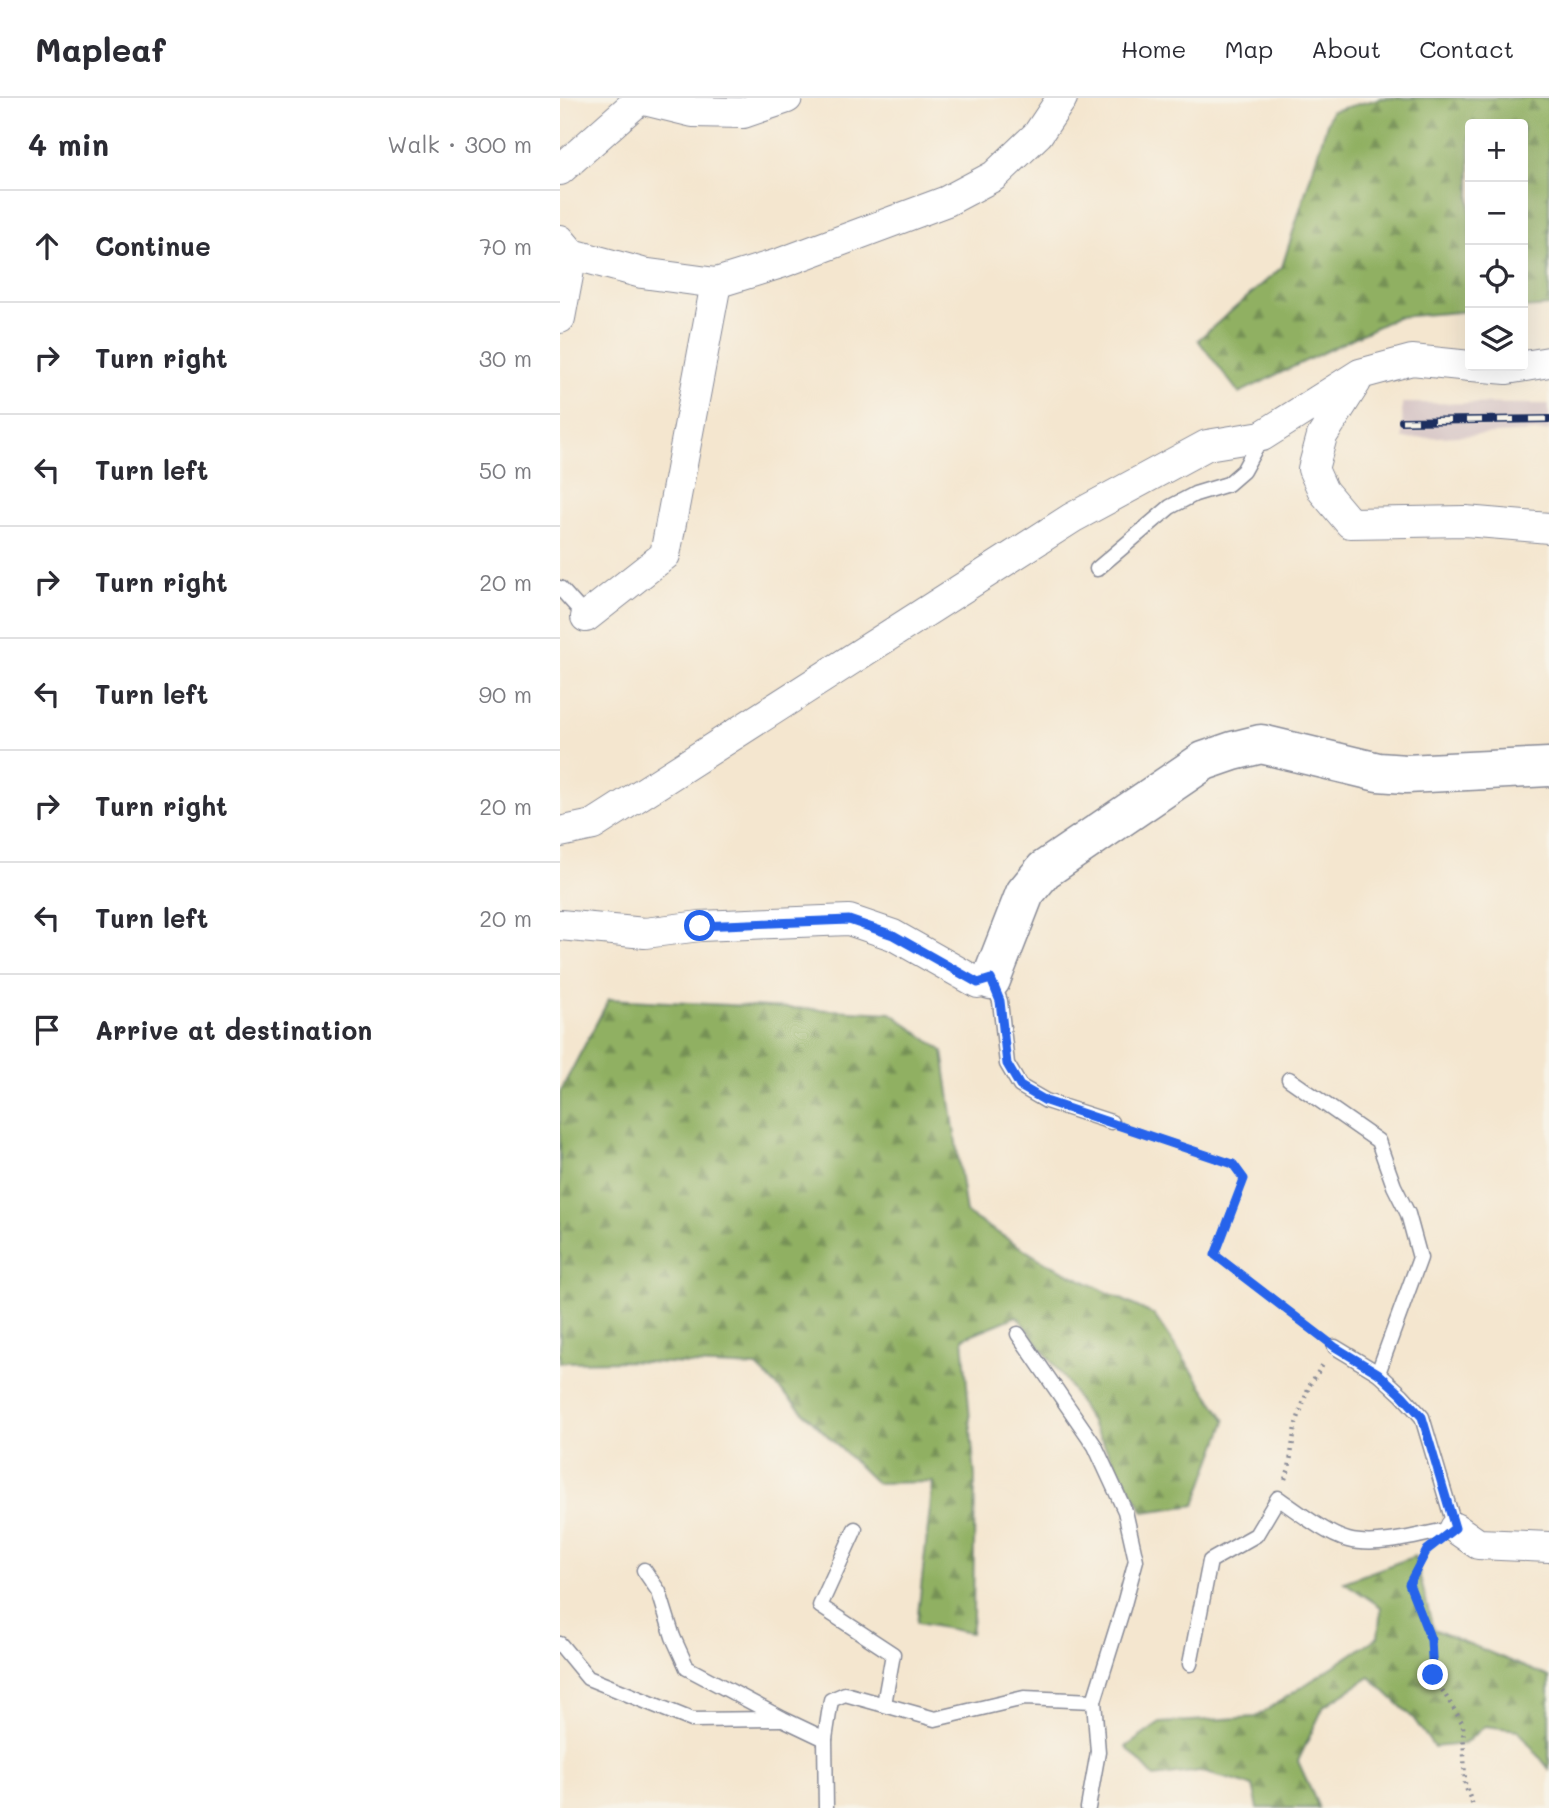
<!DOCTYPE html>
<html lang="en">
<head>
<meta charset="utf-8">
<style>
  :root { --surface:#fff; --page:#f7f7f7; --text:#2b2b33; --muted:#7c7c81; --line:#e1e1e2 }
  body { margin:0; font-family:Mali,sans-serif; background:var(--page); color:var(--text) }
  .controls { position:absolute; right:21px; top:21px; display:grid; overflow:hidden; border-radius:7px; box-shadow:0 7px 28px #0002 }
  .controls button { width:63px; height:63px; display:grid; place-items:center; padding:0; border:0; border-bottom:2px solid var(--line); background:var(--surface); color:var(--text); font:35px sans-serif }
  .stop { position:absolute; width:21px; height:21px; margin:-16px; border:5px solid #2563eb; border-radius:50%; background:#fff }
  .stop.end { background:#2563eb; border-color:#fff; box-shadow:0 2px 7px #0008 }
  .list { margin:0; padding:0; list-style:none }
  h2 { display:flex; justify-content:space-between; align-items:center; height:91px; margin:0; padding:0 28px; font-size:30px }
  h2 small { font-size:23px; font-weight:400; color:var(--muted) }
  .list li { display:grid; grid-template-columns:46px 1fr auto; gap:21px; align-items:center; box-sizing:border-box; height:112px; padding:0 28px; border-top:2px solid var(--line) }
  .list b { display:block; font-size:26px; white-space:nowrap }
  .list em { font-size:23px; font-style:normal; color:var(--muted) }
  .icon { flex:none; width:38px; height:38px; fill:none; stroke:currentColor; stroke-width:2; stroke-linecap:round; stroke-linejoin:round }
  .map { position:relative; flex:none; width:989px; height:1710px; overflow:hidden }
  header { display:flex; align-items:center; gap:42px; box-sizing:border-box; height:98px; padding:0 35px; background:var(--surface); border-bottom:2px solid var(--line) }
  header strong { font-size:33px }
  nav { display:flex; gap:38px; margin-inline-start:auto; font-size:24px }
  main { display:flex }
  aside { flex:1; background:var(--surface) }
  .map>svg:first-child { display:block }
</style>
</head>
<body>
<header>
<strong>Mapleaf</strong>
<nav><a>Home</a><a>Map</a><a>About</a><a>Contact</a></nav>
</header>
<main>
<aside>
<h2>4 min<small>Walk · 300 m</small></h2>
<ul class="list">
<li><svg class="icon" aria-label="ahead" viewBox="0 0 24 24"><path d="M12 20V5M6 11l6-6 6 6"/></svg><div><b>Continue</b></div><em>70 m</em></li>
<li><svg class="icon" aria-label="right" viewBox="0 0 24 24"><path d="M7 20v-9h11M14 6l5 5-5 5"/></svg><div><b>Turn right</b></div><em>30 m</em></li>
<li><svg class="icon" aria-label="left" viewBox="0 0 24 24"><path d="M17 20v-9H6M10 6l-5 5 5 5"/></svg><div><b>Turn left</b></div><em>50 m</em></li>
<li><svg class="icon" aria-label="right" viewBox="0 0 24 24"><path d="M7 20v-9h11M14 6l5 5-5 5"/></svg><div><b>Turn right</b></div><em>20 m</em></li>
<li><svg class="icon" aria-label="left" viewBox="0 0 24 24"><path d="M17 20v-9H6M10 6l-5 5 5 5"/></svg><div><b>Turn left</b></div><em>90 m</em></li>
<li><svg class="icon" aria-label="right" viewBox="0 0 24 24"><path d="M7 20v-9h11M14 6l5 5-5 5"/></svg><div><b>Turn right</b></div><em>20 m</em></li>
<li><svg class="icon" aria-label="left" viewBox="0 0 24 24"><path d="M17 20v-9H6M10 6l-5 5 5 5"/></svg><div><b>Turn left</b></div><em>20 m</em></li>
<li><svg class="icon" aria-label="arrive" viewBox="0 0 24 24"><path d="M6 21V4h12l-3 4 3 4H6"/></svg><div><b>Arrive at destination</b></div></li>
</ul>
</aside>
<div class="map">
<svg width="989" height="1710" viewBox="0 0 989 1710">
  <defs>
    <pattern id="forest-firs" width="22" height="20" patternUnits="userSpaceOnUse" patternTransform="scale(1.75)"><rect width="22" height="20" fill="#90b062"/><path d="M5 1l3.5 6h-7zM16 11l3.5 6h-7z" fill="#759054"/></pattern>
  </defs>
  <rect width="100%" height="100%" fill="#f7f3e8"/>
  <filter id="ink" filterUnits="userSpaceOnUse"><feTurbulence type="fractalNoise" baseFrequency=".0143" numOctaves="2"/><feDisplacementMap in="SourceGraphic" scale="14" xChannelSelector="R" yChannelSelector="G"/><feConvolveMatrix kernelMatrix="1 2 1 2 8 2 1 2 1" color-interpolation-filters="sRGB"/></filter>
  <filter id="wash" filterUnits="userSpaceOnUse"><feTurbulence type="fractalNoise" baseFrequency=".00686" numOctaves="4" result="noise"/><feDisplacementMap in="SourceGraphic" scale="28" xChannelSelector="R" yChannelSelector="G"/><feGaussianBlur stdDeviation="1.57" result="paint"/><feColorMatrix in="noise" values="0 0 0 0 0 0 0 0 0 0 0 0 0 0 0 0 0 1.4 0 .05"/><feComposite in="paint" operator="in"/></filter>
  <g filter="url(#wash)">
    <rect width="100%" height="100%" fill="#f4e6cf"/>
    <path fill="#d2bfc1" d="M842,305L989,306V333L843,341Z"/>
    <g fill="url(#forest-firs)" stroke="#567060" stroke-width="2">
      <path d="M822,0H989V208L963,210V26H910V213L837,219L679,295L638,242L722,169L771,13Z"/>
      <path d="M49,901L331,915L383,953L406,1115L483,1163L594,1217L666,1323L635,1407L584,1414L507,1284L457,1218L403,1240L415,1379L413,1518L411,1535L357,1525L373,1384L316,1385L197,1269L64,1263L0,1264V994Z"/>
      <path d="M855,1458L873,1531L989,1579V1671L958,1632L925,1628L904,1646L874,1649L853,1620L810,1579L764,1608L738,1663L759,1710H698L693,1688L639,1673L594,1679L566,1649L600,1625L696,1619L818,1539L821,1509L784,1484Z"/>
    </g>
  </g>
  <g filter="url(#ink)">
    <g fill="none" stroke-linecap="round" stroke-linejoin="round">
      <g stroke="#888a96" stroke-width="17">
        <g id="lane">
          <path d="M537,471L610,409L635,396L668,386L683,373L701,340"/>
          <path d="M0,490L26,519"/>
          <path d="M432,883L440,903L447,966L460,988L486,1003L551,1024"/>
          <path d="M729,981L818,1043L834,1088L848,1116L860,1160L818,1275"/>
          <path d="M458,1236L535,1348L565,1413L576,1462L563,1510L534,1603L538,1654L528,1710"/>
          <path d="M295,1431L260,1508L333,1556L324,1606"/>
          <path d="M84,1472L99,1494L113,1539L127,1570L223,1621L265,1641"/>
          <path d="M0,1546L28,1580L132,1622L221,1621"/>
          <path d="M630,1566L650,1463L696,1437L718,1400C737,1413 766,1436 788,1442C818,1450 864,1436 895,1430L862,1319L842,1297L818,1275L775,1249"/>
          <path d="M266,1710L265,1641L271,1602L285,1596L375,1621L464,1600L534,1603"/>
        </g>
      </g>
      <g stroke="#888a96" stroke-width="32">
        <g id="street">
          <path d="M0,72L80,1L133,14L183,15L227,0"/>
          <path d="M0,142L12,156L82,175L156,185L221,165L387,103L434,78L478,36L502,0"/>
          <path d="M0,220L12,156"/>
          <path d="M912,268L947,271L989,264"/>
          <path d="M796,284L762,338L753,371L763,393L790,425L905,423L989,430"/>
          <path d="M26,519L105,457L156,185"/>
          <path d="M0,734L33,727L512,420L647,347L702,338L800,276L852,262L910,268"/>
          <path d="M0,827L85,835L140,828L289,822L333,837L418,885L431,882"/>
          <path d="M895,1430L918,1446L989,1449"/>
        </g>
      </g>
      <g stroke="#888a96" stroke-width="41">
        <path id="secondary" d="M431,882L465,795L484,772L644,663L673,653L701,646L818,674L846,676L989,669"/>
      </g>
      <g stroke="#888a96" stroke-width="4.5" stroke-dasharray="2 5" stroke-linecap="butt">
        <path d="M568,1030L673,1066L684,1081L655,1157L759,1236"/>
        <path d="M725,1381L729,1371L735,1329L749,1288L764,1265"/>
        <path d="M865,1456L849,1486L871,1542L873,1577L903,1626L905,1687L914,1710"/>
      </g>
      <use href="#lane" stroke="#fff" stroke-width="14"/>
      <use href="#street" stroke="#fff" stroke-width="30"/>
      <use href="#secondary" stroke="#fff" stroke-width="38"/>
      <g stroke="#1b2f5e" stroke-width="8">
        <path id="rail" d="M842,323L989,321"/>
      </g>
      <use href="#rail" stroke="#f7f3e8" stroke-width="5" stroke-dasharray="16" stroke-linecap="butt"/>
    </g>
  </g>
  <g fill="none" stroke-linecap="round" stroke-linejoin="round" filter="url(#ink)">
    <path stroke="#2563eb" stroke-width="9" d="M140,828L289,822L333,837L418,885L431,881L440,903L447,966L460,988L486,1003L673,1066L684,1081L655,1157L775,1249L818,1275L842,1297L862,1319L895,1430L867,1452L849,1486L871,1542L873,1577"/>
  </g>
</svg>
<div class="controls">
<button>+</button>
<button>−</button>
<button><svg class="icon" aria-label="locate" viewBox="0 0 24 24"><circle cx="12" cy="12" r="6"/><path d="M12 2v4M12 18v4M2 12h4M18 12h4"/></svg></button>
<button><svg class="icon" aria-label="layers" viewBox="0 0 24 24"><path d="M12 4l9 5-9 5-9-5zM3 14l9 5 9-5"/></svg></button>
</div>
<div class="stop" style="left:140px;top:828px"></div>
<div class="stop end" style="left:873px;top:1577px"></div>
</div>
</main>
</body>
</html>
